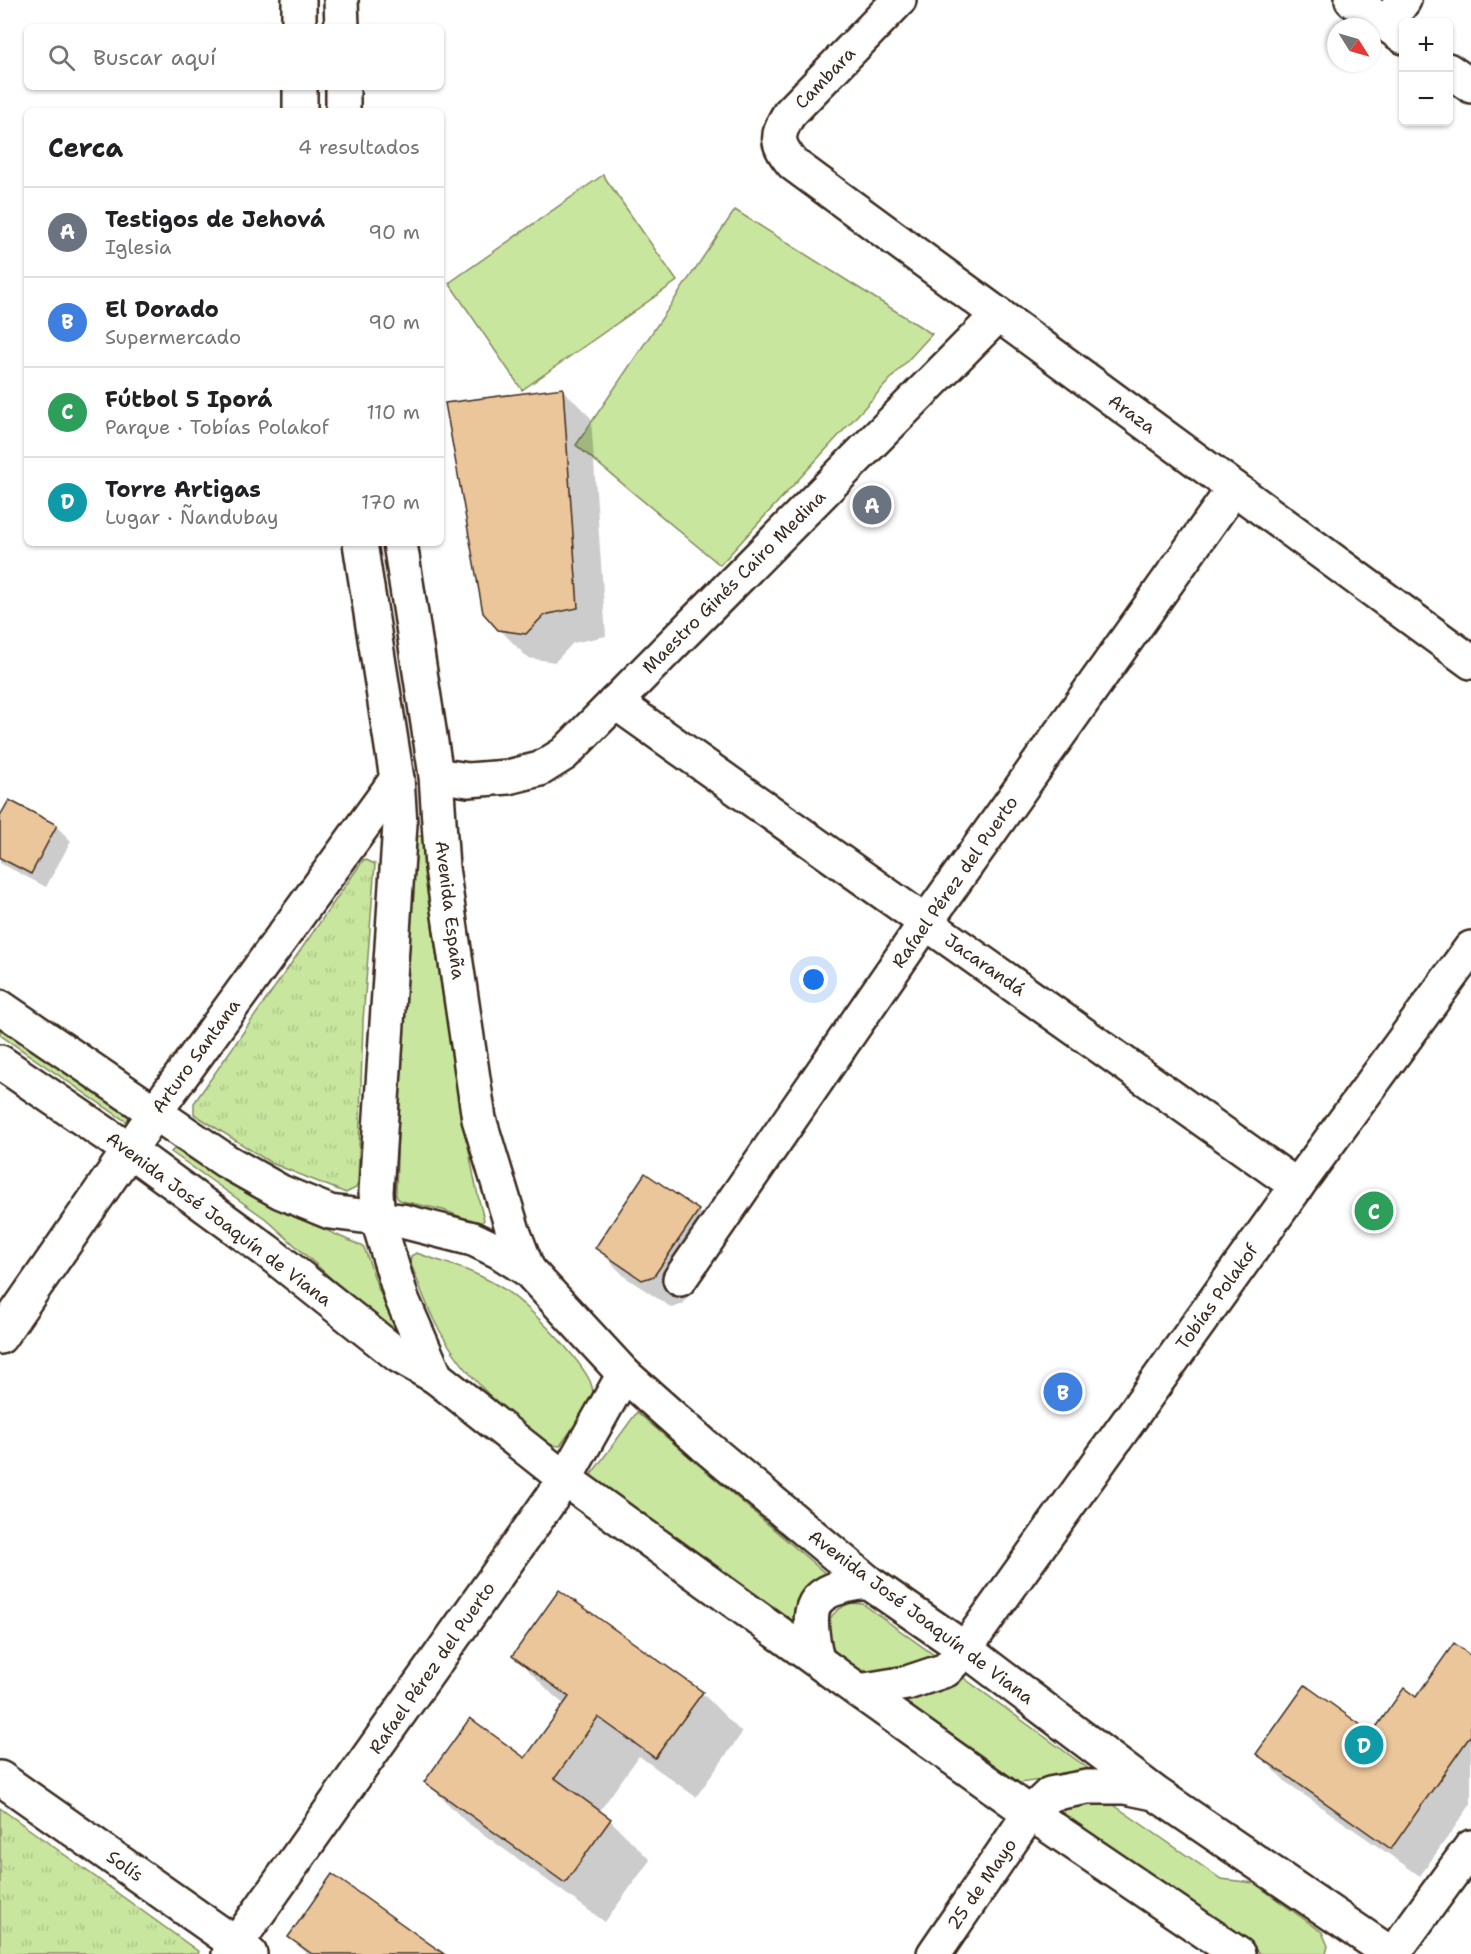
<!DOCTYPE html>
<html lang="es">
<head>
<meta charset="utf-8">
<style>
  :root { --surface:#fff; --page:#f2f2f2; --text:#202124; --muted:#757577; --line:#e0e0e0; --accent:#111827 }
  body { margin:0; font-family:"Shantell Sans",sans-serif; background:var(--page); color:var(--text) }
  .controls { position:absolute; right:18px; top:18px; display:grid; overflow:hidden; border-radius:9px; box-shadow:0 2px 4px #0004 }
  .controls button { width:54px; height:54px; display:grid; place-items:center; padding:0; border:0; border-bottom:2px solid var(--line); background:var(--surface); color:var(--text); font:30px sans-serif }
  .compass { position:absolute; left:1327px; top:18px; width:54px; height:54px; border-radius:50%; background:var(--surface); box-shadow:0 2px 4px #0004; rotate:127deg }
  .you { position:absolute; left:814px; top:980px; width:21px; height:21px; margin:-15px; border:4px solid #fff; border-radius:50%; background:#1a73e8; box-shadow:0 0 0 9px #1a73e833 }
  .badge { display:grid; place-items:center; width:39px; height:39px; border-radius:50%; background:var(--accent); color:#fff; font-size:20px; font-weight:700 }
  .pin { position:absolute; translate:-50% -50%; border:3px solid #fff; box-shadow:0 2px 6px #0006 }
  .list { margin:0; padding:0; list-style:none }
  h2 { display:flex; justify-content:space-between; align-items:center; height:78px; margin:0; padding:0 24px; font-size:26px }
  h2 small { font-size:20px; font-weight:400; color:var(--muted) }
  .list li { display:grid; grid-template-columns:39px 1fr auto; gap:18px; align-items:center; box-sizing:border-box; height:90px; padding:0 24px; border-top:2px solid var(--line) }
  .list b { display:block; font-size:22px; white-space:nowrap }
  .list p { margin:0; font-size:20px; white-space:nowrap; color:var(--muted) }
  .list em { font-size:20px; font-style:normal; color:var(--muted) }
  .icon { flex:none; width:33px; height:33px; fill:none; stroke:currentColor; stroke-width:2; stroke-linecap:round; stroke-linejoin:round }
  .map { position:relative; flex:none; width:1471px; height:1954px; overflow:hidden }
  .search { position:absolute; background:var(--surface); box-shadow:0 2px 4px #0004; left:24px; top:24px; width:420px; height:66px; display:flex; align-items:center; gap:15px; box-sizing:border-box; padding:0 21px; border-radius:9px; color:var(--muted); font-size:22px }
  .panel { position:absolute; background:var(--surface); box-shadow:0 2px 4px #0004; left:24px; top:108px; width:420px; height:438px; border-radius:9px }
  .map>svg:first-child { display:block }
</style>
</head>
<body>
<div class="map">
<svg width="1471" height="1954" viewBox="0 0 1471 1954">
  <defs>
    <pattern id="park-tufts" width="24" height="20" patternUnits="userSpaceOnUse" patternTransform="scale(1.5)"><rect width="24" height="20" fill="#c8e69e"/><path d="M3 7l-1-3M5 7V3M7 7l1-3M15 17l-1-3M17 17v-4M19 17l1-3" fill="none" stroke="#adc588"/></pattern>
  </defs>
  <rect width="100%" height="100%" fill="#fff"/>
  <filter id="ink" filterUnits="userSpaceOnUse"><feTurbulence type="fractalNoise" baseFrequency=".0167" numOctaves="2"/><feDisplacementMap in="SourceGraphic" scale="12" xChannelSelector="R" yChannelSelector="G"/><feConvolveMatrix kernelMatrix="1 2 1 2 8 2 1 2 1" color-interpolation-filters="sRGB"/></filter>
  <g filter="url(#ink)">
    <g fill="#c8e69e" stroke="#82885e" stroke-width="1.5">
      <path d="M603,175L677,281L522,390L449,283Z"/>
      <path d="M735,210L932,334L720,565L576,445Z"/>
      <path d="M424,835C428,914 442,994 456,1072C464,1121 471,1171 484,1220L480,1224L443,1210L402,1201L398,1199L396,1195L400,1047L416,837Z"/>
      <path d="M0,1028L129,1117L127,1122L0,1035Z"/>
      <path d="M174,1149L267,1204L364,1247L378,1288L395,1327L392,1334L266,1219L171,1152Z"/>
      <path d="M416,1253C443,1262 472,1270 497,1285C524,1300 574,1352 589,1379C593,1387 594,1393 592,1401L560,1446C543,1445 534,1435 521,1424C488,1397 458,1364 437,1326C426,1306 419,1283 410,1262L411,1256Z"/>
      <path d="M637,1412L826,1574L825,1577C800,1583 795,1596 798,1620L795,1623L590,1476Z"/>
      <path d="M850,1603L863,1604L938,1658C919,1663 889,1677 869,1672C834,1664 804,1623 850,1603Z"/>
      <path d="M961,1676L1093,1772L1020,1783L901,1699Z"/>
      <path d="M1105,1799L1221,1879L1254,1883L1322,1932L1328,1946L1326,1954H1261L1065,1815L1063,1808L1067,1802Z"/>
    </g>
    <g fill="url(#park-tufts)" stroke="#82885e" stroke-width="1.5">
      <path d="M364,859L375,864L363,1021L358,1183L356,1188L346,1193L271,1163L194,1114V1103Z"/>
      <path d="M0,1808L199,1952L198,1954H0Z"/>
    </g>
    <g fill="#0003">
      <path d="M562,389L591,418L606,636L573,643L555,662L528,658L499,629Z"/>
      <path d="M0,820L56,826L71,841L46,887L0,863Z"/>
      <path d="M698,1211L726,1239L683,1304L672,1308L625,1277L597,1248Z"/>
      <path d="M514,1656L702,1693L742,1733L696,1797L639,1756L599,1812L610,1820L650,1860L605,1922L465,1821L426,1782L525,1760L565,1705L554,1696Z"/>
      <path d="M1471,1658V1804L1420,1876L1287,1783L1258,1754L1373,1735L1416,1699Z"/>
      <path d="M290,1936L441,1954H307Z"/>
    </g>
    <g fill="#ebc69b" stroke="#3b2a1e" stroke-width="1.5">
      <path d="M563,388L578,608L544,615L526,634L498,630L483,613L445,403Z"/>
      <path d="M9,800L57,825L31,874L0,858V816Z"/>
      <path d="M645,1173L699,1210L654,1276L642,1280L595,1248Z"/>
      <path d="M559,1590L703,1692L655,1758L598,1717L555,1778L611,1819L565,1883L424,1782L470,1718L525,1758L569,1697L512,1656Z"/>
      <path d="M1454,1643L1471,1656V1735L1391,1849L1256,1754L1305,1685L1372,1733L1404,1688L1416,1697Z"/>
      <path d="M332,1874L444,1954H312L288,1937Z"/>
    </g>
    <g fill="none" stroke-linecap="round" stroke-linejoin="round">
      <g stroke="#3b2a1e" stroke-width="38">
        <g id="street">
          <path d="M899,0L789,114C775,137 777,144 793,164L1471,662"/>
          <path d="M1352,0L1404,37"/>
          <path d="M1386,24L1404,0"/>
          <path d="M1448,70L1471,86"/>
          <path d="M615,702L1297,1186"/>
          <path d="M436,775L468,780L508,777L540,769L564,754L998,315"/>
          <path d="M680,1279L926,922L1234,488"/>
          <path d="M0,1337L168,1094L397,779"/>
          <path d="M965,1649L1297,1186L1471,948"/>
          <path d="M0,1778L250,1954"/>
          <path d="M229,1954L565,1479L624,1374"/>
          <path d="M934,1954L1030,1813"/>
          <path d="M1393,1954L1471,1847"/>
        </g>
      </g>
      <g stroke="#3b2a1e" stroke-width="38">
        <g id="secondary">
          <path d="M299,0V27"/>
          <path d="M341,0L342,27"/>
          <path d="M300,87V111"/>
          <path d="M343,87V111"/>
          <path d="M360,543L397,779L400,824L376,1192L378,1220L402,1299L436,1377L565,1479L859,1691L1030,1813L1238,1954"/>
          <path d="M400,543L436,775L442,868L479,1119L513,1231L528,1270"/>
          <path d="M0,1007L226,1161L281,1192L330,1212L402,1221L473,1239L500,1252L528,1270L624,1374L704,1445L868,1582L965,1649L1155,1793L1391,1954"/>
          <path d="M0,1062L129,1150L267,1251L399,1356L436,1377"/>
          <path d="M817,1660C805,1605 807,1590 868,1582"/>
          <path d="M859,1691L907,1683L946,1670L965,1649"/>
          <path d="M1030,1813L1050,1794L1087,1787H1125L1154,1793"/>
        </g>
      </g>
      <use href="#street" stroke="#fff" stroke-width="33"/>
      <use href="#secondary" stroke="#fff" stroke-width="33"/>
    </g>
  </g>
  <g text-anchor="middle" stroke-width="5" stroke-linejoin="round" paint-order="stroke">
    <g font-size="18" fill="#3b2a1e" stroke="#fff">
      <text transform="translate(825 78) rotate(-46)" y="6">Cambara</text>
      <text transform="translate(1132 414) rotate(36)" y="6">Araza</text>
      <text transform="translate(734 582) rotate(-45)" y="6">Maestro Ginés Cairo Medina</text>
      <text transform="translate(955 882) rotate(-55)" y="6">Rafael Pérez del Puerto</text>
      <text transform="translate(450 910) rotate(83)" y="6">Avenida España</text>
      <text transform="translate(985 965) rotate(35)" y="6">Jacarandá</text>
      <text transform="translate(196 1056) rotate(-54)" y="6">Arturo Santana</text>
      <text transform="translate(219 1219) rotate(37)" y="6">Avenida José Joaquín de Viana</text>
      <text transform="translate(1217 1297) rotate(-54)" y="6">Tobías Polakof</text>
      <text transform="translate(921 1617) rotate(37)" y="6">Avenida José Joaquín de Viana</text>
      <text transform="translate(432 1668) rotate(-55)" y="6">Rafael Pérez del Puerto</text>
      <text transform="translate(125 1866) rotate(35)" y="6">Solís</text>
      <text transform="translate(982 1884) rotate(-55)" y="6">25 de Mayo</text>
    </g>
  </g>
</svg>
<div class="controls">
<button>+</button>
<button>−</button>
</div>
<svg class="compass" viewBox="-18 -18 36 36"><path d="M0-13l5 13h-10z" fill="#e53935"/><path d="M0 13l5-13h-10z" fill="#757577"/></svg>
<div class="you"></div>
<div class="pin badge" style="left:872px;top:505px;background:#6b7280">A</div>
<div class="pin badge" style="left:1063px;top:1392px;background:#3f7fe0">B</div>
<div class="pin badge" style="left:1374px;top:1211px;background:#2e9e5b">C</div>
<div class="pin badge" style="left:1364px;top:1745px;background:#0f9aa8">D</div>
<div class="search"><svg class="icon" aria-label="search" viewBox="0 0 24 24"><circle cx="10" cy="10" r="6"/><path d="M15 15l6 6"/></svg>Buscar aquí</div>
<section class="panel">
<h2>Cerca<small>4 resultados</small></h2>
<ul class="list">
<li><span class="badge" style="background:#6b7280">A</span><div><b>Testigos de Jehová</b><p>Iglesia</p></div><em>90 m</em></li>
<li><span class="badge" style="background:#3f7fe0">B</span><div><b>El Dorado</b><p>Supermercado</p></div><em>90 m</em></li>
<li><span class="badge" style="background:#2e9e5b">C</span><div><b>Fútbol 5 Iporá</b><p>Parque · Tobías Polakof</p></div><em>110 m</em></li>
<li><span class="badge" style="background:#0f9aa8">D</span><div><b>Torre Artigas</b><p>Lugar · Ñandubay</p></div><em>170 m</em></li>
</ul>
</section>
</div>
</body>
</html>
